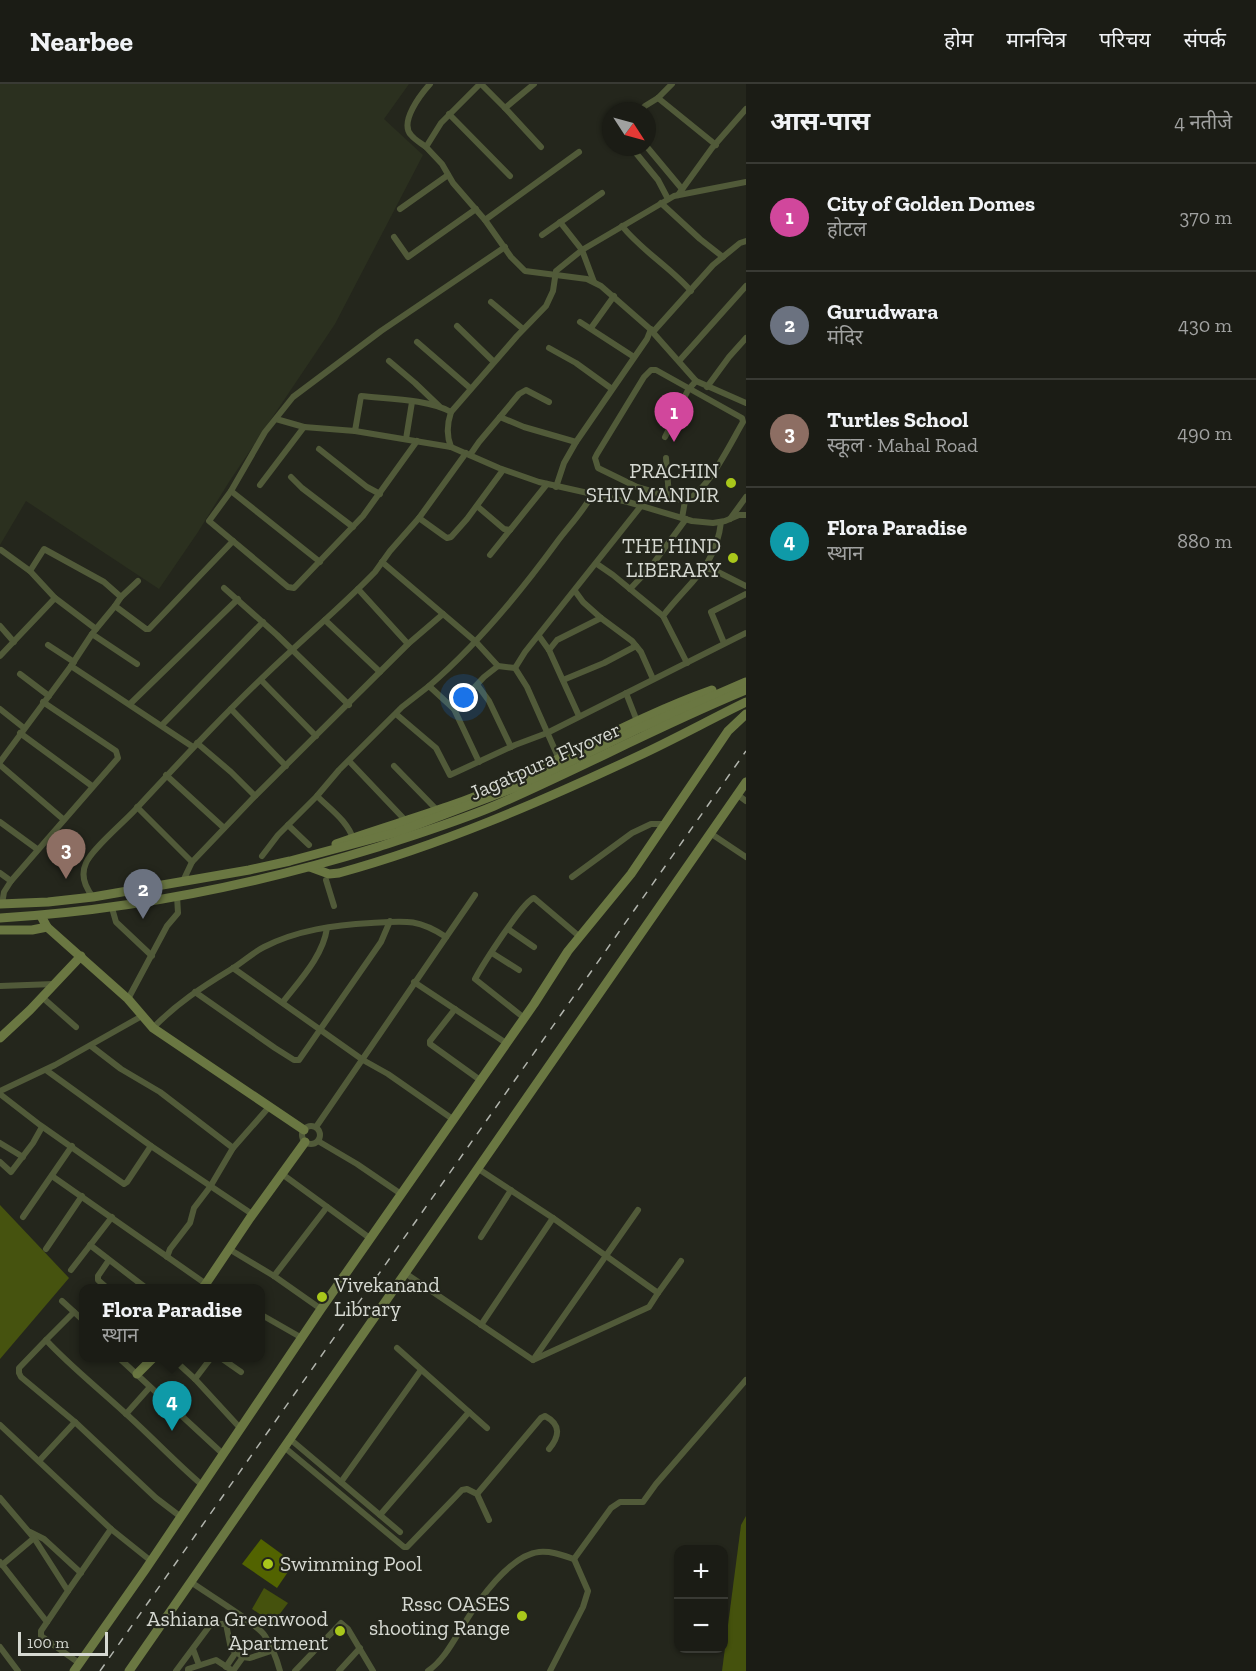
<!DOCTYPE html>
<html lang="hi">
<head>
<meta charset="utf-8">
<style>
  :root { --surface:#1b1c15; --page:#24251e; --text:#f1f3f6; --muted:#a0a1a0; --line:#393a34; --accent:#d93025 }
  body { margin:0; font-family:"Zilla Slab","Noto Sans Devanagari",serif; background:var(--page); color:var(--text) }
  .controls { position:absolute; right:18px; bottom:18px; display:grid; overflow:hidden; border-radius:12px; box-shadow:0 2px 4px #0004 }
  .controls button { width:54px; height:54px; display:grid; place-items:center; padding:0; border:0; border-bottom:2px solid var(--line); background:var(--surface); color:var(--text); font:30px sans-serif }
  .compass { position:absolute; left:602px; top:18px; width:54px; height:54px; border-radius:50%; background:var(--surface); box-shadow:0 2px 4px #0004; rotate:126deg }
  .scale { position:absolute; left:18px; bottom:15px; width:90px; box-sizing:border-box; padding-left:6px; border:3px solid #d6d9d2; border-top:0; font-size:16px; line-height:21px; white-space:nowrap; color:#d6d9d2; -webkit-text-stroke:4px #24261c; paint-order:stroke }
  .you { position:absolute; left:464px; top:614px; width:21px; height:21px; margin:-15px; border:4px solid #fff; border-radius:50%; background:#1a73e8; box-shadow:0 0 0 9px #1a73e833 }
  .badge { display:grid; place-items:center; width:39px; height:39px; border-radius:50%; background:var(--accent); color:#fff; font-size:20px; font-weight:700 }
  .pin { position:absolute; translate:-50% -50px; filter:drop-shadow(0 2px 3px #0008) }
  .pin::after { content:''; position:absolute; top:32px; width:21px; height:18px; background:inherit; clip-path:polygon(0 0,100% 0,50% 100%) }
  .popup { position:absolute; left:79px; top:1200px; width:186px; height:78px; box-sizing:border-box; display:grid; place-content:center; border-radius:12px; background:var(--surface); filter:drop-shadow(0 2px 4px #0005); font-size:20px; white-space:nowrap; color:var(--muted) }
  .popup b { font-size:22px; color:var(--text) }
  .popup::after { content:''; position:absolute; left:50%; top:100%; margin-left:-12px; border:12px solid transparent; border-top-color:var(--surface) }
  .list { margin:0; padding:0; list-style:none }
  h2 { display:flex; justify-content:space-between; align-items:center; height:78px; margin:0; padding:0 24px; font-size:26px }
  h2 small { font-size:20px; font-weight:400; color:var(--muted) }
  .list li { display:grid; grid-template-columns:39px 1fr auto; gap:18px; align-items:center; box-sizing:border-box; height:108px; padding:0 24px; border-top:2px solid var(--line) }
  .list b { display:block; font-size:22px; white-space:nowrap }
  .list p { margin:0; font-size:20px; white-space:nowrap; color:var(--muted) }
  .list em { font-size:20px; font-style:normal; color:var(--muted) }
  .map { position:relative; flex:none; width:746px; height:1587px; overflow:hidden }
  header { display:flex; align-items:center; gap:36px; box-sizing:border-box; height:84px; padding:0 30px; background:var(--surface); border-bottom:2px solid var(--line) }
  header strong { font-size:28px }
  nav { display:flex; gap:33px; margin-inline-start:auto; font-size:21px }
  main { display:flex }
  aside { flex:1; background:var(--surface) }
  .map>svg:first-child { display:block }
</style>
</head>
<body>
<header>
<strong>Nearbee</strong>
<nav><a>होम</a><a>मानचित्र</a><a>परिचय</a><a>संपर्क</a></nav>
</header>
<main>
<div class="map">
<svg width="746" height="1587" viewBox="0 0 746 1587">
  <rect width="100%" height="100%" fill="#24261c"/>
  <path fill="#2b301f" d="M0,0H409L384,35L423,71L335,240L229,398L198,448L159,505L26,417L0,461Z"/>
  <g fill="#45520d">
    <path d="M746,1432V1587H722L741,1441Z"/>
    <path d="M264,1504L288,1519L273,1539L252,1525Z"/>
  </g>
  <path fill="#46530f" d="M0,1121L69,1194L0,1275Z"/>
  <path fill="#526300" d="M261,1455L294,1479L277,1504L242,1480Z"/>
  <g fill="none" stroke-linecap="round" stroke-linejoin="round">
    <g stroke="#515a39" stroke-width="6">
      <path d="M480,0L441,39L426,63L442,80L453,99L485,136L511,173L525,187L587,195L601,202L649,244L696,297L746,319"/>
      <path d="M481,0L505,24"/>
      <path d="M534,0L505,24L541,63"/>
      <path d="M658,14L716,61"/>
      <path d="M640,27L645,22L658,14L672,0"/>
      <path d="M449,30L510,92"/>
      <path d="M426,63C421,59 415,56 411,51C399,38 421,10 430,0"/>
      <path d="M631,63L658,96L668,115"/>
      <path d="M647,63L682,105"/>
      <path d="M678,111L712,64L746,25"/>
      <path d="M661,119L700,155L723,173"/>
      <path d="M400,125L448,91"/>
      <path d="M485,136L579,68"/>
      <path d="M560,138L582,166L594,198"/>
      <path d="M622,142C642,167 670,183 691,207"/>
      <path d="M542,151L602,109"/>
      <path d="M394,153L408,173L476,125"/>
      <path d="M491,218L523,245"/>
      <path d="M580,238L634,273"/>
      <path d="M457,242L494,278"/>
      <path d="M591,244L614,212"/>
      <path d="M653,248L713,181L740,159L746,157"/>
      <path d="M417,258L470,304"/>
      <path d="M549,264L576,279L612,305"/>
      <path d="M389,277L415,299L439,322"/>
      <path d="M679,277L746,202"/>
      <path d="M707,303L729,273L746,254"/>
      <path d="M451,328C447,340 446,351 451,363"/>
      <path d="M500,333L519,310L526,306L549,318"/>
      <path d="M276,335L304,343"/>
      <path d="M355,347L451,363L499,384L539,398L628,418L692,437L713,439L725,437L739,431H746"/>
      <path d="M665,353L688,306L696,297"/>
      <path d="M406,355L412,318"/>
      <path d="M417,357L363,432L294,504L288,503L209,437L231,407L265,348L293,313L381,247L505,163"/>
      <path d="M319,365L367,403L380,410"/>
      <path d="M470,371L479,358L500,333L524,343L576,358"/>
      <path d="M666,374L669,412"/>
      <path d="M291,393L302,404L353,443"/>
      <path d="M260,401L304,343L355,347L361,312C388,315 428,315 451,328L517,252L546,222L553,207L556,187L582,166L674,112L746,98"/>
      <path d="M556,403L564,379L576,358L647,255L651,245"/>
      <path d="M231,407L320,478"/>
      <path d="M477,422L504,445L510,446L547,400"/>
      <path d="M419,434L444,452L447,454L451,453L467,435L503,386"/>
      <path d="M682,434L685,417C708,407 730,360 743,338L742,334L656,286H651L644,293L597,370L595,374L598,384L637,403L685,417"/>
      <path d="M730,435L746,413"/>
      <path d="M1,466L30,487L55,514"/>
      <path d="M490,471L510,446"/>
      <path d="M382,478L476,558L498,582"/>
      <path d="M597,480L613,491L663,532"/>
      <path d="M704,484L714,486L746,502"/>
      <path d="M30,487L44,465L104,498L121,513"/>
      <path d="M224,504L277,551L349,621"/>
      <path d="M358,505L408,560"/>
      <path d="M630,505L650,484L686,435"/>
      <path d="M575,507L583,518L601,534L632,557L641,568L653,595"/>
      <path d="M115,522L121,513L138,497"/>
      <path d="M325,536L380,588"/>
      <path d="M0,542L14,558"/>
      <path d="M96,545L115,522L146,545H149L233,457"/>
      <path d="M539,552L549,566L579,632"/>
      <path d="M724,559L711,528L746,510"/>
      <path d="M48,561L74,578"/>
      <path d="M549,566L557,556L601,534"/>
      <path d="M0,572L55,514L96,545L92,550L137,580"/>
      <path d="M687,579L663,532C689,498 716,483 721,438"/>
      <path d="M71,582L92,550"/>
      <path d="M515,584L527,603L559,675"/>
      <path d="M20,590L49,612"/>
      <path d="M261,596L316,652"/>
      <path d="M563,596L604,579L636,562"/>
      <path d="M429,602C478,560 519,510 557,458C569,442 582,429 592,411"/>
      <path d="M478,602L489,617L511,663"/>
      <path d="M626,609L637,637"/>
      <path d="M130,620L238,515"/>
      <path d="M0,625L24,644"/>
      <path d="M231,625L286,682"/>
      <path d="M454,625L479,678"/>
      <path d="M396,630L436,664L450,691L515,661L547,649L746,549"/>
      <path d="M162,641L263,538"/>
      <path d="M20,649L92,702"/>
      <path d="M197,659L231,688L255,712"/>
      <path d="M349,677L406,737"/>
      <path d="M0,678L71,582L193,663"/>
      <path d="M0,681L63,735"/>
      <path d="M394,682L436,725"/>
      <path d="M166,691L224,744"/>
      <path d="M738,711L746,717"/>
      <path d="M317,712C331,726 348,737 354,757"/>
      <path d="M137,723L192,778L255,712L408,560L443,530"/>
      <path d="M0,738L37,765"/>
      <path d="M288,741L309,761"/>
      <path d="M710,749L746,773"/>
      <path d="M262,772L278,751L317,712L339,686L402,623L429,602L454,625L484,593L498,582L515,584L525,568L641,422"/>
      <path d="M0,789L11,797L4,808L2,820"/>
      <path d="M572,793L632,749L651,740H665"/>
      <path d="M326,796L334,822"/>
      <path d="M11,797L118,674L116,667L43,618"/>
      <path d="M183,797L192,778"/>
      <path d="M93,813C85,803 80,792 86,779C92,765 123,739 135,726C186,671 237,616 292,566C320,540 349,515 375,488L390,467L419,434L466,369"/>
      <path d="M112,824L116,838L152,872"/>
      <path d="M508,845L534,863"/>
      <path d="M492,869L519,886"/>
      <path d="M233,884L363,976L388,990L454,1036"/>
      <path d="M414,898L506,959"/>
      <path d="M0,902L54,900"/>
      <path d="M195,908L275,964L294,976H299L381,858L390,837"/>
      <path d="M42,913L76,943"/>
      <path d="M128,915L167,842L178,829L177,812"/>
      <path d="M283,918C300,896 323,872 327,844"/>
      <path d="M455,925L430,957V960L480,996"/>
      <path d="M523,933L475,895C482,882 523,817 534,814L580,853"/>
      <path d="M153,944C176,920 202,903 230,886C242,879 252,869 264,863C297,846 335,841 371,839C404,837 417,834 446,853"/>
      <path d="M91,962L121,985L160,1008L233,1064"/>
      <path d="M46,986L151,1062L252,1130"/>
      <path d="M0,1007L55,981L142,932"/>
      <path d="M0,1010L40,1041L124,1100L127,1098L151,1062"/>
      <circle cx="311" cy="1051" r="9"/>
      <path d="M316,1043L475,811"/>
      <path d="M318,1057L357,1080L401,1110"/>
      <path d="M0,1059L23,1073"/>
      <path d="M0,1078L11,1088L33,1059L42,1043"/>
      <path d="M477,1084L553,1134L658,1209L681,1177"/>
      <path d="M282,1090L371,1155"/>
      <path d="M52,1092L206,1200"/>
      <path d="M23,1133L72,1062"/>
      <path d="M481,1153L511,1106"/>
      <path d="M90,1161L146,1204"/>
      <path d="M46,1165L82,1112"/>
      <path d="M229,1165L274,1192L321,1225"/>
      <path d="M167,1173L170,1165L190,1139L194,1124L210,1103L233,1064L269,1023"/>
      <path d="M71,1186L112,1133"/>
      <path d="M405,1189L533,1276L649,1223L658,1209"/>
      <path d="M274,1192L327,1123"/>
      <path d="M107,1204L98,1196V1192L109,1176"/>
      <path d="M62,1217L84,1237"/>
      <path d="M74,1228L46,1256C70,1282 98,1304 124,1328C151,1352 175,1378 202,1401"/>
      <path d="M260,1230L302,1254"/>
      <path d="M481,1241L553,1134"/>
      <path d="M46,1256L19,1284V1289L21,1293L75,1338L156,1414L181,1433"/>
      <path d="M397,1264L487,1344"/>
      <path d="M119,1274L223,1370"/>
      <path d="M172,1274L195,1295L241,1345"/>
      <path d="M221,1274L241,1288"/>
      <path d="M533,1276L638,1126"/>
      <path d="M195,1295L211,1274"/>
      <path d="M126,1330L150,1303"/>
      <path d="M0,1341L111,1445L151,1477"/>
      <path d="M290,1355L400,1448"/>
      <path d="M284,1363L404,1463H407L462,1406L467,1405L477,1410L489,1436"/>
      <path d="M39,1377L75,1338"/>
      <path d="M341,1398L421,1286"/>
      <path d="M477,1410L541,1334L545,1332C562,1341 559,1353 549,1365"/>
      <path d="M0,1414L34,1454L68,1507L41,1547V1552L79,1579"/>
      <path d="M380,1431L469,1328"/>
      <path d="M30,1448L44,1455L81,1489"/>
      <path d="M0,1478L47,1538"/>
      <path d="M2,1481L34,1454"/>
      <path d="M191,1498C206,1509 258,1540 265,1552C271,1561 277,1576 280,1587"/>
      <path d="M68,1507L111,1445"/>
      <path d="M226,1540L248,1538"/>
      <path d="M0,1563L18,1587"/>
      <path d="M193,1565L199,1581"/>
      <path d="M243,1573L250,1574L271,1567"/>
      <path d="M176,1587L211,1540H226L231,1565L236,1568L226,1583"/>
      <path d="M188,1587V1585L216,1576L233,1587"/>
      <path d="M233,1587L243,1573L240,1571"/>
      <path d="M295,1587L341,1539L348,1545L373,1587"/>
      <path d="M339,1587L360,1564"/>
      <path d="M428,1587C444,1576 454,1556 464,1540C478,1517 510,1471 539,1468C552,1467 562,1471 574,1475L611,1424L620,1418H643L656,1400L746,1296"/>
      <path d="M550,1587L583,1523L588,1507L574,1475"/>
    </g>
    <g stroke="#6a7742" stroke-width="9">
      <path d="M336,760C391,740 447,726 500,702C571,671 639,632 712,606"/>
      <path d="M310,783L329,790L339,789C441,761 540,718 636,673C673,656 709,636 746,618"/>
      <path d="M0,820L48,818L93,813L249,786L290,777L398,748L522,701L640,644L746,598"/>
      <path d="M41,832L47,843L128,915L153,944L304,1046"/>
      <path d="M0,834C129,826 255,801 378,763C417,750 456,738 494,722C579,685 661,641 746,606"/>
      <path d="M0,846H32L47,843"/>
      <path d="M0,954L30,926L81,872"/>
      <path d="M203,1204L250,1134L305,1058"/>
      <path d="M137,1290L153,1274"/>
      <path d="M74,1587L145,1486L321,1225L534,920L568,867L631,790L728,647L746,630"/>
      <path d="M129,1587L746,698"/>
    </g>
    <path stroke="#b1b4ad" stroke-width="1.5" stroke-dasharray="8 8" stroke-linecap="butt" d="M100,1587L746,667"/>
  </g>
  <g fill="#a9c71b" stroke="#24261c" stroke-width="2">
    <circle cx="731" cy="399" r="6"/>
    <circle cx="733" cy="474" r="6"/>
    <circle cx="322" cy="1213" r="6"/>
    <circle cx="268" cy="1480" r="6"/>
    <circle cx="522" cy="1532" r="6"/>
    <circle cx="340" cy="1547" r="6"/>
  </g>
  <g text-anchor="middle" stroke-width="4.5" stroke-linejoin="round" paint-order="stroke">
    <g font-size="21" fill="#d6d9d2" stroke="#24261c" text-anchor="end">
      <text x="719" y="394">PRACHIN<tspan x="719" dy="24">SHIV MANDIR</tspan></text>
      <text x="721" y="469">THE HIND<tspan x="721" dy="24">LIBERARY</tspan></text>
      <text x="334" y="1208" text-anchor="start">Vivekanand<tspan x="334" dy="24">Library</tspan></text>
      <text x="280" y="1487" text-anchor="start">Swimming Pool</text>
      <text x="510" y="1527">Rssc OASES<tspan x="510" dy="24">shooting Range</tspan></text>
      <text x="328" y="1542">Ashiana Greenwood<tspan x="328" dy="24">Apartment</tspan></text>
    </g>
    <g font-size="21" fill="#d6d9d2" stroke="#24261c">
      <text transform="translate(545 677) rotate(-24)" y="7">Jagatpura Flyover</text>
    </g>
  </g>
</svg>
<div class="controls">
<button>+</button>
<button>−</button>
</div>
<svg class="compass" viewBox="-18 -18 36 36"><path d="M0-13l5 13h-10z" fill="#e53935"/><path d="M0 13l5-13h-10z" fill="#a0a1a0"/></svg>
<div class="scale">100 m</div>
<div class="you"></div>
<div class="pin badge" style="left:674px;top:358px;background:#d1479c">1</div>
<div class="pin badge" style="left:143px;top:835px;background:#6b7280">2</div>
<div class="pin badge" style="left:66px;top:795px;background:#8d6e63">3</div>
<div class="pin badge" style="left:172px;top:1347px;background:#0f9aa8">4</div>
<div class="popup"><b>Flora Paradise</b>स्थान</div>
</div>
<aside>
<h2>आस-पास<small>4 नतीजे</small></h2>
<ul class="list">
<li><span class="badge" style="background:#d1479c">1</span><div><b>City of Golden Domes</b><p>होटल</p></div><em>370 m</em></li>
<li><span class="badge" style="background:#6b7280">2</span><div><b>Gurudwara</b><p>मंदिर</p></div><em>430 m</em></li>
<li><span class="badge" style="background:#8d6e63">3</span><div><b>Turtles School</b><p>स्कूल · Mahal Road</p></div><em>490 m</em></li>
<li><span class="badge" style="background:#0f9aa8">4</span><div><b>Flora Paradise</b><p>स्थान</p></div><em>880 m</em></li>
</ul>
</aside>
</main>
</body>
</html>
